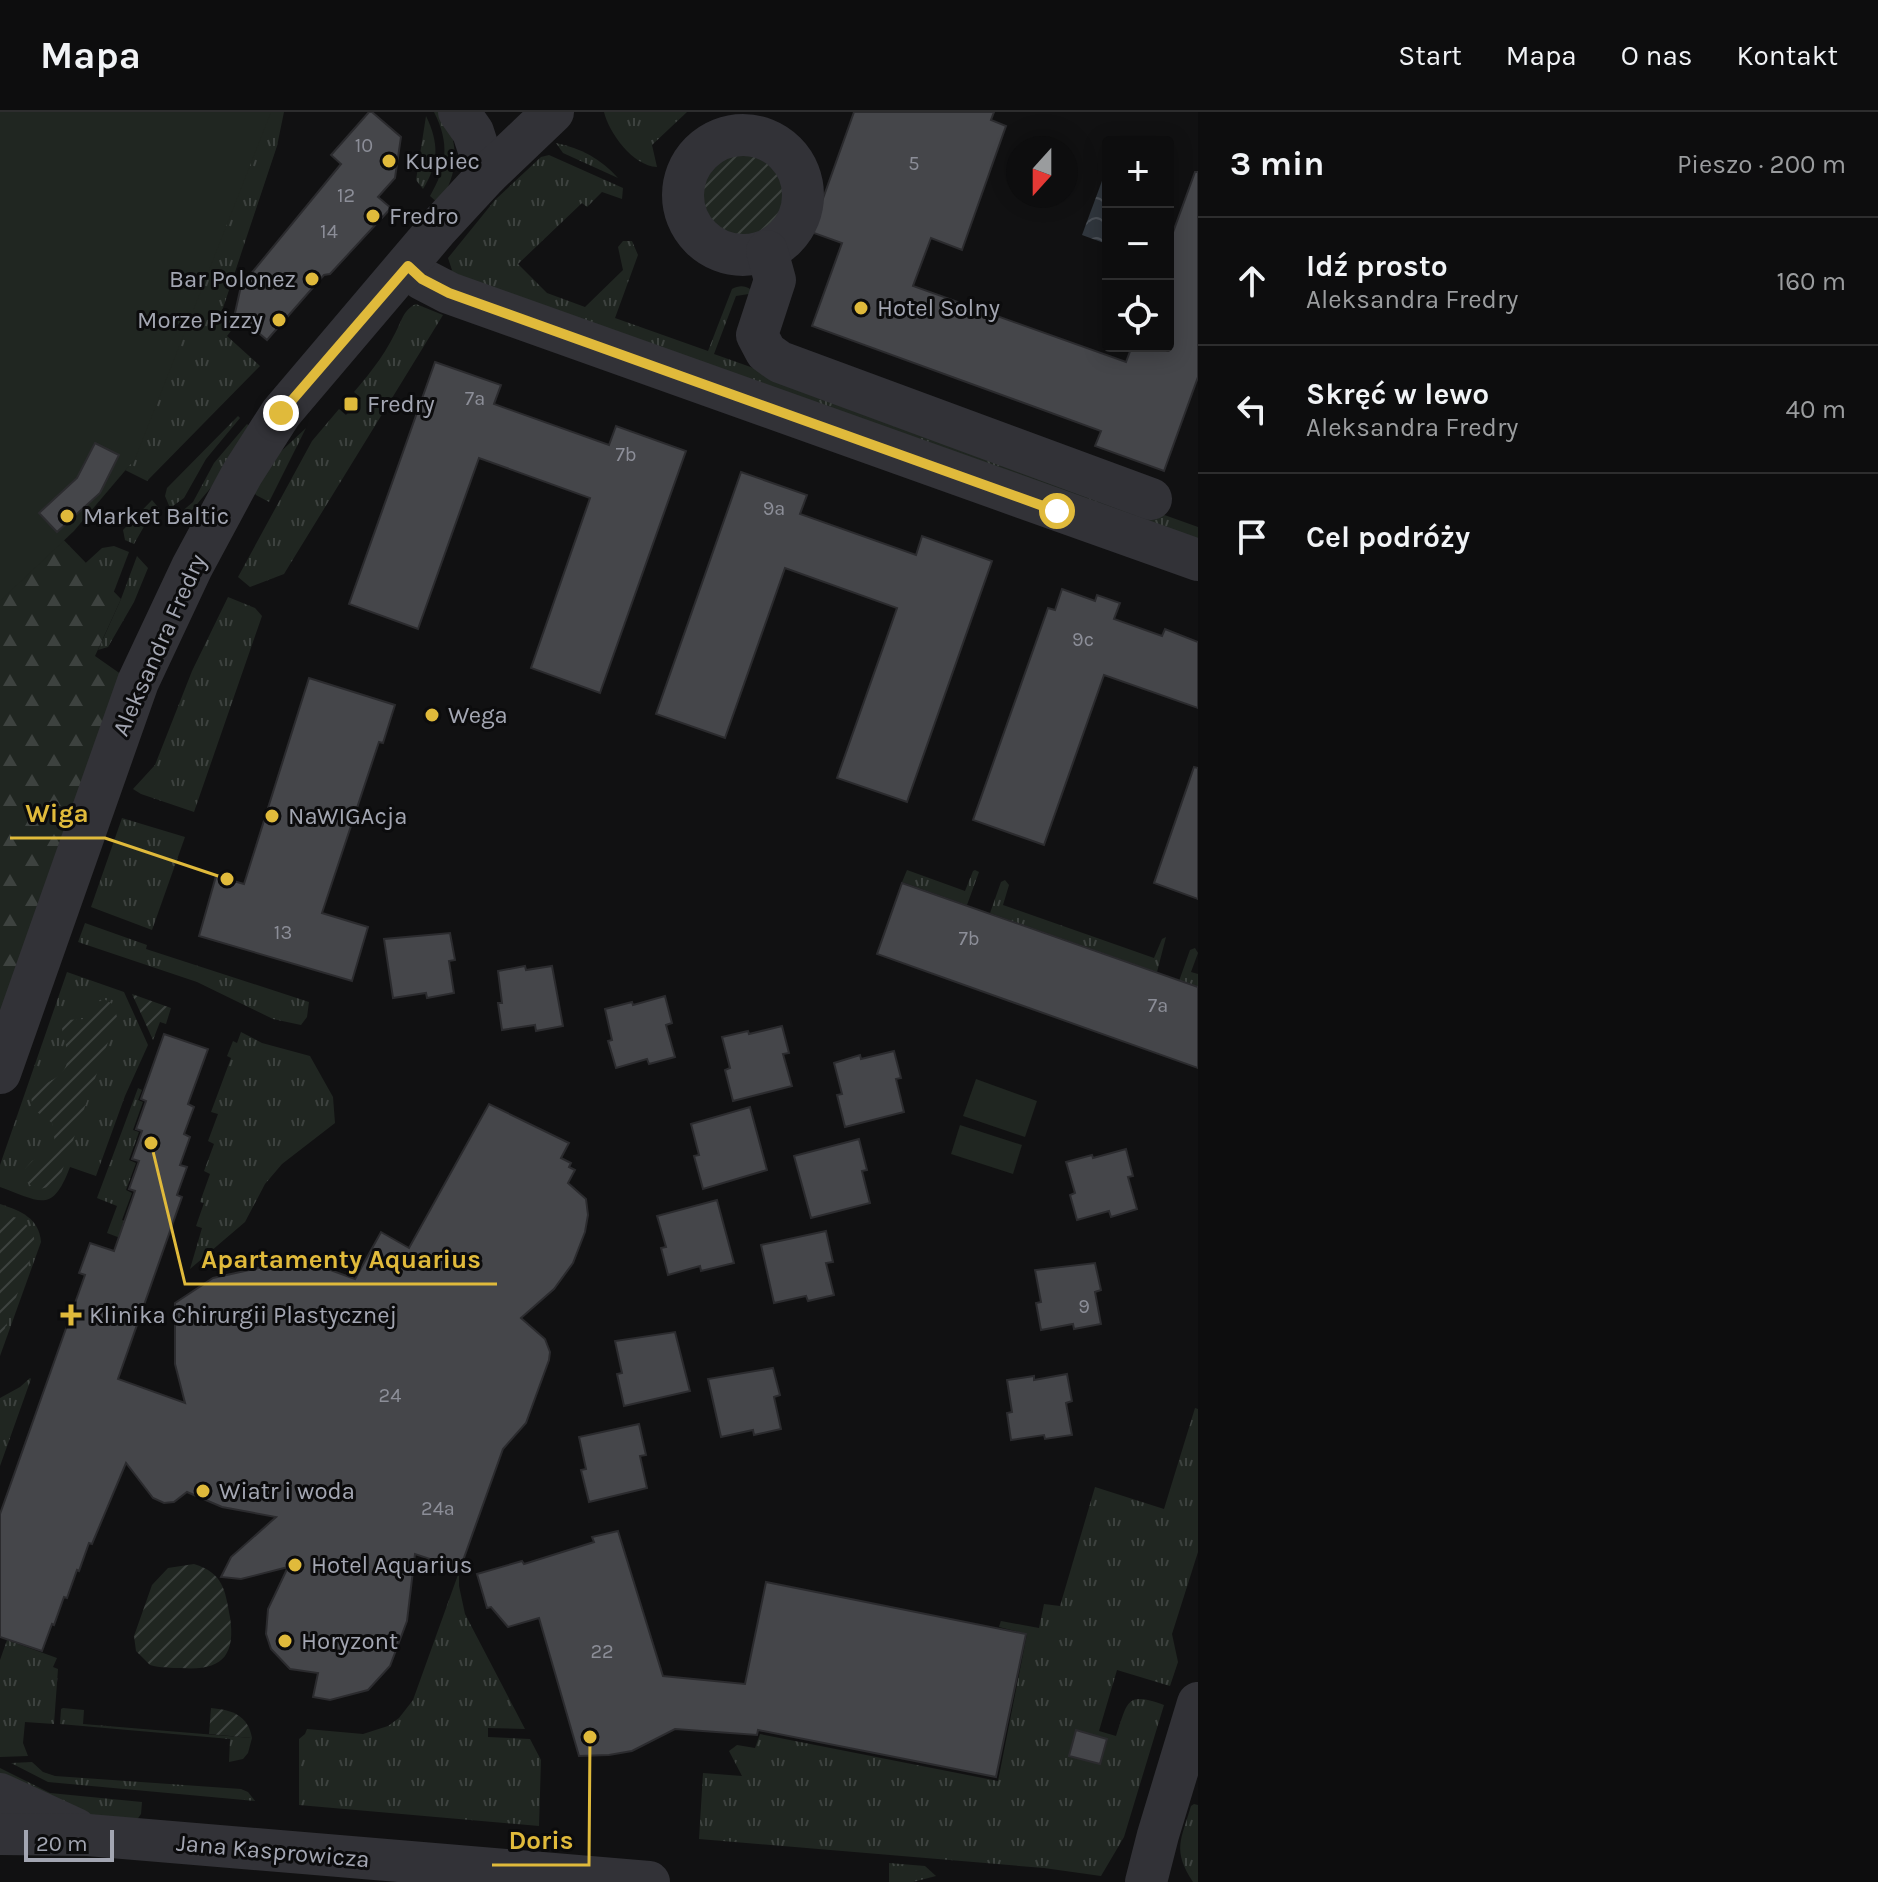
<!DOCTYPE html>
<html lang="pl">
<head>
<meta charset="utf-8">
<style>
  :root { --surface:#0d0d0e; --page:#1b1b1c; --text:#f1f3f6; --muted:#9a9c9e; --line:#2d2d2e }
  body { margin:0; font-family:Karla,sans-serif; background:var(--page); color:var(--text) }
  .controls { position:absolute; right:24px; top:24px; display:grid; overflow:hidden; border-radius:8px; box-shadow:0 4px 20px #0003 }
  .controls button { width:72px; height:72px; display:grid; place-items:center; padding:0; border:0; border-bottom:2px solid var(--line); background:var(--surface); color:var(--text); font:40px sans-serif }
  .compass { position:absolute; left:1006px; top:24px; width:72px; height:72px; border-radius:50%; background:var(--surface); box-shadow:0 4px 20px #0003; rotate:201deg }
  .scale { position:absolute; left:24px; bottom:20px; width:90px; box-sizing:border-box; padding-left:8px; border:4px solid #a3a6b2; border-top:0; font-size:22px; line-height:28px; white-space:nowrap; color:#a3a6b2; -webkit-text-stroke:6px #0c0c0d; paint-order:stroke }
  .stop { position:absolute; width:24px; height:24px; margin:-18px; border:6px solid #e0ba3b; border-radius:50%; background:#fff }
  .stop.end { background:#e0ba3b; border-color:#fff; box-shadow:0 2px 8px #0008 }
  .list { margin:0; padding:0; list-style:none }
  h2 { display:flex; justify-content:space-between; align-items:center; height:104px; margin:0; padding:0 32px; font-size:34px }
  h2 small { font-size:26px; font-weight:400; color:var(--muted) }
  .list li { display:grid; grid-template-columns:52px 1fr auto; gap:24px; align-items:center; box-sizing:border-box; height:128px; padding:0 32px; border-top:2px solid var(--line) }
  .list b { display:block; font-size:30px; white-space:nowrap }
  .list p { margin:0; font-size:26px; white-space:nowrap; color:var(--muted) }
  .list em { font-size:26px; font-style:normal; color:var(--muted) }
  .icon { flex:none; width:44px; height:44px; fill:none; stroke:currentColor; stroke-width:2; stroke-linecap:round; stroke-linejoin:round }
  .map { position:relative; flex:none; width:1198px; height:1770px; overflow:hidden }
  header { display:flex; align-items:center; gap:48px; box-sizing:border-box; height:112px; padding:0 40px; background:var(--surface); border-bottom:2px solid var(--line) }
  header strong { font-size:38px }
  nav { display:flex; gap:44px; margin-inline-start:auto; font-size:28px }
  main { display:flex }
  aside { flex:1; background:var(--surface) }
  .map>svg:first-child { display:block }
</style>
</head>
<body>
<header>
<strong>Mapa</strong>
<nav><a>Start</a><a>Mapa</a><a>O nas</a><a>Kontakt</a></nav>
</header>
<main>
<div class="map">
<svg width="1198" height="1770" viewBox="0 0 1198 1770">
  <defs>
    <pattern id="grass-tufts" width="24" height="20" patternUnits="userSpaceOnUse" patternTransform="scale(2)"><rect width="24" height="20" fill="#202621"/><path d="M3 7l-1-3M5 7V3M7 7l1-3M15 17l-1-3M17 17v-4M19 17l1-3" fill="none" stroke="#3d423f"/></pattern>
    <pattern id="forest-firs" width="22" height="20" patternUnits="userSpaceOnUse" patternTransform="scale(2)"><rect width="22" height="20" fill="#202621"/><path d="M5 1l3.5 6h-7zM16 11l3.5 6h-7z" fill="#3d423f"/></pattern>
    <pattern id="garden-furrows" width="10" height="10" patternUnits="userSpaceOnUse" patternTransform="scale(2)"><rect width="10" height="10" fill="#202621"/><path d="M-1 1l2-2M0 10L10 0M9 11l2-2" fill="none" stroke="#3d423f"/></pattern>
    <pattern id="water-waves" width="16" height="10" patternUnits="userSpaceOnUse" patternTransform="scale(2)"><rect width="16" height="10" fill="#30363d"/><path d="M0 5q4-4 8 0t8 0" fill="none" stroke="#4b5057"/></pattern>
  </defs>
  <rect width="100%" height="100%" fill="#111112"/>
  <g fill="url(#grass-tufts)">
    <path d="M189,0H284L277,34L222,199L237,211L227,224L260,254L147,369L125,358L134,347Z"/>
    <path d="M434,0H445C458,38 460,57 439,92L430,84C447,55 450,31 434,0Z"/>
    <path d="M604,0H687L652,33L657,55C633,54 609,21 604,0Z"/>
    <path d="M426,4C439,31 439,51 423,77L416,68Z"/>
    <path d="M556,31C581,36 601,47 618,66L563,41Z"/>
    <path d="M549,43L623,76L622,87L602,80L587,95L582,91L518,152L547,181L585,195L623,158L618,135L623,129H632L638,143L615,206L708,239L732,177C741,172 748,174 755,181L736,184L714,242L1198,415V434L444,164L452,158L448,146L495,88L541,45Z"/>
    <path d="M416,192L443,203L284,462L250,475L238,465L312,329L339,297L346,303L361,286L354,280C373,258 388,238 400,211C404,202 407,196 416,192Z"/>
    <path d="M238,304L240,306L206,347L184,386L170,396L165,384L167,376Z"/>
    <path d="M247,312L253,317L235,347L187,404L180,401L193,390L214,351Z"/>
    <path d="M306,316L269,390L256,383L253,378L260,359Z"/>
    <path d="M152,388L162,400L146,411L134,432L125,428L123,418Z"/>
    <path d="M114,434L129,440L113,482L55,479L102,436Z"/>
    <path d="M137,444L148,456L134,490L108,535L98,538L121,487Z"/>
    <path d="M228,485L255,496L262,504L194,700L141,682L133,677L155,653L192,559Z"/>
    <path d="M122,706L185,725L152,818L91,795Z"/>
    <path d="M907,758L965,779L973,759L975,758L979,760L967,793L902,770Z"/>
    <path d="M1005,768L1009,773L1003,793L1154,846L1162,827L1166,825L1157,860L990,801L1001,770Z"/>
    <path d="M85,811L147,833L146,837L309,890L307,905L301,913L273,907L197,870L78,830Z"/>
    <path d="M1195,836L1198,841L1191,860L1198,862V875L1179,869L1190,838Z"/>
    <path d="M67,860L124,880L148,933L125,984L96,1064L70,1055C52,1103 40,1089 0,1075V1053Z"/>
    <path d="M241,920L262,931L310,944L333,985L335,1011L282,1052L265,1072L245,1110L190,1157L202,1116L196,1114L204,1091L200,1090L210,1062L204,1059L214,1032L208,1029L218,1002L211,1000L231,946L227,944L233,929L237,931Z"/>
    <path d="M138,976L142,978L138,988L143,990L133,1018L139,1020L129,1048L136,1051L126,1078L132,1081L122,1108L129,1111L123,1127L107,1121L117,1094L97,1086Z"/>
    <path d="M0,1092C21,1099 39,1106 41,1130L0,1244Z"/>
    <path d="M30,1266L31,1267L0,1354V1286L20,1275Z"/>
    <path d="M1195,1296L1198,1297V1440L1172,1522L1178,1550L1170,1574L1117,1558L1099,1619L1116,1624C1128,1590 1125,1579 1164,1593L1124,1725L1101,1764L1044,1756L699,1727L703,1661L742,1664L729,1639L737,1633L755,1636L760,1622L998,1669L1027,1522L999,1515L1001,1509L1039,1516L1044,1492L1060,1494L1095,1375L1164,1397Z"/>
    <path d="M459,1460V1474L465,1502L525,1617L488,1616V1625L530,1627L541,1648L539,1714L299,1693V1627L305,1622L307,1617L363,1622L388,1614L399,1606L413,1588Z"/>
    <path d="M7,1528L57,1546L53,1555L58,1557L54,1612L25,1610L23,1631L28,1644L0,1645V1548Z"/>
    <path d="M63,1596L84,1598L83,1612L252,1626L248,1641L243,1647L229,1650L230,1627L60,1612L61,1597Z"/>
    <path d="M32,1650L43,1660L55,1664L241,1677L248,1680L255,1689L48,1670L11,1651Z"/>
    <path d="M0,1656L50,1681L142,1690L141,1702L136,1709L90,1707L0,1665Z"/>
    <path d="M1194,1692L1198,1693V1770H1193C1172,1738 1181,1728 1191,1694Z"/>
    <path d="M889,1751L925,1754L936,1764L913,1770H889Z"/>
  </g>
  <path fill="url(#forest-firs)" d="M55,419L121,487L95,544L125,565L0,918V459Z"/>
  <g fill="#202621">
    <path d="M0,0H271L135,347L74,419L0,489Z"/>
    <path d="M976,967L1037,989L1025,1025L963,1004Z"/>
    <path d="M960,1013L1022,1033L1013,1062L951,1042Z"/>
  </g>
  <g fill="url(#garden-furrows)">
    <circle cx="742" cy="86" r="47"/>
    <path d="M132,882L171,896L166,912L160,910L153,928Z"/>
    <path d="M106,888L114,893L117,905L61,1062L52,1074L36,1078L27,1070L25,1057L32,1049L52,1039L55,1031L52,1011L33,997L31,985C39,968 63,971 67,950C70,937 61,925 62,912L67,908L84,907L95,890Z"/>
    <path d="M14,1105L20,1107L33,1119L35,1133L0,1230V1107Z"/>
    <path d="M194,1452C223,1461 225,1477 230,1505C236,1545 221,1559 181,1556C171,1556 160,1556 150,1553L136,1539L134,1524L152,1473L168,1456Z"/>
    <path d="M211,1596C232,1598 248,1603 252,1626L209,1622Z"/>
  </g>
  <path fill="url(#water-waves)" d="M1102,69L1108,72V120L1104,131L1082,123Z"/>
  <g fill="#45464a" stroke="#2b2b2e" stroke-width="2">
    <path d="M369,0H372L401,25L395,66L378,85L391,96L330,162L324,163L267,228L235,201L241,174L341,52L331,43Z"/>
    <path d="M854,0H994L991,8L1006,14L962,138L931,126L913,174L1126,250L1132,234H1168V134L1195,60H1198V265L1164,359L1095,334L1101,319L812,214L842,131L811,120Z"/>
    <path d="M435,250L501,273L494,292L609,333L616,314L686,339L600,581L531,556L590,386L479,346L418,517L349,492Z"/>
    <path d="M95,331L119,343L100,381L57,420L39,401L77,366Z"/>
    <path d="M741,360L807,383L800,402L916,443L922,424L992,449L907,690L837,666L897,496L785,456L725,626L656,602Z"/>
    <path d="M1062,477L1095,489L1097,483L1120,491L1114,507L1162,524L1165,517L1198,530V596L1104,563L1044,733L973,708L1048,496L1055,498Z"/>
    <path d="M309,566L395,593L383,631L379,630L322,801L368,815L352,869L199,824L216,764L244,772Z"/>
    <path d="M1194,655L1198,656V787L1154,771Z"/>
    <path d="M902,771L1198,875V956L877,842Z"/>
    <path d="M450,821L455,848L449,849L454,881L427,886L426,881L393,886L384,827Z"/>
    <path d="M525,854L526,858L552,854L563,914L536,919L535,913L502,918L498,891H502L498,859Z"/>
    <path d="M665,884L672,911L666,913L675,945L649,952L647,947L616,956L608,929L612,928L605,897L632,890L633,893Z"/>
    <path d="M782,914L789,941L783,942L792,974L733,989L725,958L730,956L722,925L748,919L749,922Z"/>
    <path d="M164,922L208,937L188,992L194,995L184,1022L190,1025L180,1053L187,1055L177,1083L182,1085L118,1267L185,1291L175,1252V1191L213,1166L272,1153L301,1152L322,1155L355,1167L381,1120L409,1136L489,992L569,1031L561,1046L571,1051L569,1055L575,1058L568,1071L586,1087L588,1103L585,1120L573,1151L554,1177L521,1206L545,1227L550,1240L549,1248L526,1311L503,1337L460,1457L415,1442L407,1509L390,1554L368,1578L330,1588L313,1585L318,1561L290,1557L271,1537L266,1522L268,1497L288,1455L241,1467L221,1465L231,1445L276,1405L222,1395L187,1380L174,1390L164,1391L153,1386L126,1351L92,1432L89,1431L79,1459L77,1458L67,1486L64,1485L54,1513L52,1512L42,1539L0,1525V1402L85,1163L79,1161L90,1131L114,1139L135,1079L129,1077L139,1049L132,1047L142,1019L136,1017L146,989L141,987Z"/>
    <path d="M894,939L901,966L896,967L904,1000L845,1015L837,983L842,982L834,951L860,943L861,947Z"/>
    <path d="M750,995L767,1058L703,1077L694,1044L699,1043L691,1012Z"/>
    <path d="M859,1027L867,1058L862,1059L870,1091L811,1106L794,1044Z"/>
    <path d="M1126,1037L1133,1064L1128,1065L1137,1097L1111,1105L1109,1099L1077,1108L1070,1083L1075,1081L1066,1050L1092,1043L1093,1046Z"/>
    <path d="M717,1088L734,1151L701,1159L700,1154L668,1163L661,1136L666,1135L657,1104Z"/>
    <path d="M826,1119L833,1150L826,1151L834,1183L808,1189L806,1184L774,1191L761,1133Z"/>
    <path d="M1095,1151L1101,1178L1095,1180L1101,1212L1074,1217L1073,1212L1041,1218L1036,1191L1041,1190L1035,1158Z"/>
    <path d="M675,1220L690,1279L624,1294L617,1262L622,1261L615,1229Z"/>
    <path d="M773,1256L780,1283L774,1285L781,1317L754,1323L753,1318L721,1325L708,1267Z"/>
    <path d="M1067,1262L1072,1289L1066,1291L1072,1323L1045,1327L1044,1323L1011,1328L1007,1301L1012,1300L1007,1268L1034,1264V1268Z"/>
    <path d="M639,1312L646,1343L640,1344L647,1376L589,1390L581,1358L586,1357L579,1325Z"/>
    <path d="M618,1419L663,1564L745,1572L766,1470L1026,1522L996,1665L758,1618L757,1623L675,1617L632,1639L609,1643L579,1644L539,1506L508,1515L491,1495L487,1496L477,1462L522,1449L524,1452L594,1430L592,1425Z"/>
    <path d="M1076,1618L1107,1627L1100,1652L1069,1644Z"/>
  </g>
  <g fill="none" stroke-linecap="round" stroke-linejoin="round">
    <g stroke="#323237" stroke-width="42">
      <path d="M459,0L473,20L487,63"/>
      <circle cx="743" cy="83" r="60"/>
      <path d="M767,139L775,168L757,223L766,240L780,250L1151,387"/>
      <path d="M408,154L422,167L449,181L1198,448"/>
      <path d="M0,961L138,570L192,455L242,362L281,301L438,116L487,63L553,0"/>
      <path d="M0,1682L76,1717"/>
      <path d="M0,1722L88,1723L649,1770"/>
      <path d="M1146,1770L1158,1723L1198,1591"/>
    </g>
  </g>
  <g fill="none" stroke-linecap="round" stroke-linejoin="round">
    <path stroke="#e0ba3b" stroke-width="10" d="M281,301L408,154L422,167L449,181L1057,399"/>
  </g>
  <g fill="#e0ba3b" stroke="#0c0c0d" stroke-width="3">
    <circle cx="389" cy="49" r="8"/>
    <circle cx="373" cy="104" r="8"/>
    <circle cx="312" cy="167" r="8"/>
    <circle cx="861" cy="196" r="8"/>
    <circle cx="279" cy="208" r="8"/>
    <rect x="343" y="284" width="16" height="16" rx="4"/>
    <circle cx="67" cy="404" r="8"/>
    <circle cx="432" cy="603" r="8"/>
    <circle cx="272" cy="704" r="8"/>
    <path d="M67 1191h8v8h8v8h-8v8h-8v-8h-8v-8h8z"/>
    <circle cx="203" cy="1379" r="8"/>
    <circle cx="295" cy="1453" r="8"/>
    <circle cx="285" cy="1529" r="8"/>
  </g>
  <g text-anchor="middle" stroke-width="6" stroke-linejoin="round" paint-order="stroke">
    <g font-size="20" fill="#8c8e98">
      <text x="364" y="40">10</text>
      <text x="914" y="58">5</text>
      <text x="346" y="90">12</text>
      <text x="329" y="126">14</text>
      <text x="475" y="293">7a</text>
      <text x="626" y="349">7b</text>
      <text x="774" y="403">9a</text>
      <text x="1083" y="534">9c</text>
      <text x="283" y="827">13</text>
      <text x="969" y="833">7b</text>
      <text x="1158" y="900">7a</text>
      <text x="1084" y="1201">9</text>
      <text x="390" y="1290">24</text>
      <text x="438" y="1403">24a</text>
      <text x="602" y="1546">22</text>
    </g>
    <g font-size="24" fill="#a3a6b2" stroke="#0c0c0d" text-anchor="start">
      <text x="405" y="57">Kupiec</text>
      <text x="389" y="112">Fredro</text>
      <text x="296" y="175" text-anchor="end">Bar Polonez</text>
      <text x="877" y="204">Hotel Solny</text>
      <text x="263" y="216" text-anchor="end">Morze Pizzy</text>
      <text x="367" y="300">Fredry</text>
      <text x="83" y="412">Market Baltic</text>
      <text x="448" y="611">Wega</text>
      <text x="288" y="712">NaWIGAcja</text>
      <text x="89" y="1211">Klinika Chirurgii Plastycznej</text>
      <text x="219" y="1387">Wiatr i woda</text>
      <text x="311" y="1461">Hotel Aquarius</text>
      <text x="301" y="1537">Horyzont</text>
    </g>
    <g font-size="24" fill="#a3a6b2" stroke="#0c0c0d">
      <text transform="translate(159 533) rotate(-66)" y="8">Aleksandra Fredry</text>
      <text transform="translate(273 1739) rotate(5)" y="8">Jana Kasprowicza</text>
    </g>
  </g>
  <path fill="none" stroke="#e0ba3b" stroke-width="3" d="M227 767L105 726H10M151 1031L185 1172H497M590 1625L589 1753H492"/>
  <g fill="#e0ba3b" stroke="#0c0c0d" stroke-width="3">
    <circle cx="227" cy="767" r="8"/>
    <circle cx="151" cy="1031" r="8"/>
    <circle cx="590" cy="1625" r="8"/>
  </g>
  <g font-size="26" text-anchor="middle" font-weight="bold" fill="#e0ba3b" stroke="#0c0c0d" stroke-width="6" stroke-linejoin="round" paint-order="stroke">
    <text x="57" y="710">Wiga</text>
    <text x="341" y="1156">Apartamenty Aquarius</text>
    <text x="541" y="1737">Doris</text>
  </g>
</svg>
<div class="controls">
<button>+</button>
<button>−</button>
<button><svg class="icon" aria-label="locate" viewBox="0 0 24 24"><circle cx="12" cy="12" r="6"/><path d="M12 2v4M12 18v4M2 12h4M18 12h4"/></svg></button>
</div>
<svg class="compass" viewBox="-18 -18 36 36"><path d="M0-13l5 13h-10z" fill="#e53935"/><path d="M0 13l5-13h-10z" fill="#9a9c9e"/></svg>
<div class="scale">20 m</div>
<div class="stop" style="left:1057px;top:399px"></div>
<div class="stop end" style="left:281px;top:301px"></div>
</div>
<aside>
<h2>3 min<small>Pieszo · 200 m</small></h2>
<ul class="list">
<li><svg class="icon" aria-label="ahead" viewBox="0 0 24 24"><path d="M12 20V5M6 11l6-6 6 6"/></svg><div><b>Idź prosto</b><p>Aleksandra Fredry</p></div><em>160 m</em></li>
<li><svg class="icon" aria-label="left" viewBox="0 0 24 24"><path d="M17 20v-9H6M10 6l-5 5 5 5"/></svg><div><b>Skręć w lewo</b><p>Aleksandra Fredry</p></div><em>40 m</em></li>
<li><svg class="icon" aria-label="arrive" viewBox="0 0 24 24"><path d="M6 21V4h12l-3 4 3 4H6"/></svg><div><b>Cel podróży</b></div></li>
</ul>
</aside>
</main>
</body>
</html>
